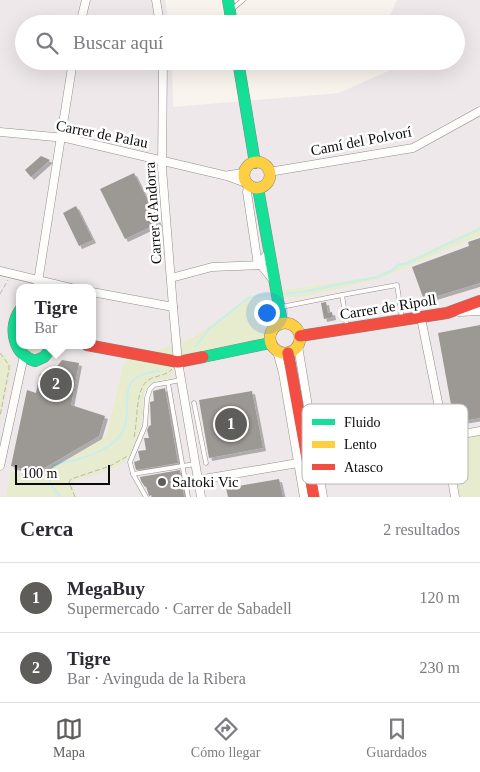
<!DOCTYPE html>
<html lang="es">
<head>
<meta charset="utf-8">
<style>
  :root { --surface:#fff; --page:#f2f2f3; --text:#2b2b33; --muted:#7c7c81; --line:#e1e1e2; --accent:#5e5d5a }
  body { margin:0; font-family:"Times New Roman",serif; background:var(--page); color:var(--text) }
  .scale { position:absolute; left:15px; bottom:12px; width:95px; box-sizing:border-box; padding-left:5px; border:2px solid #0b0b0b; border-top:0; font-size:14px; line-height:18px; white-space:nowrap; color:#0b0b0b; -webkit-text-stroke:4px #fff; paint-order:stroke }
  .you { position:absolute; left:266px; top:312px; width:18px; height:18px; margin:-12px; border:4px solid #fff; border-radius:50%; background:#1a73e8; box-shadow:0 0 0 8px #1a73e833 }
  .badge { display:grid; place-items:center; width:32px; height:32px; border-radius:50%; background:var(--accent); color:#fff; font-size:16px; font-weight:700 }
  .pin { position:absolute; translate:-50% -50%; border:2px solid #fff; box-shadow:0 1px 5px #0006 }
  .popup { position:absolute; left:16px; top:284px; width:80px; height:65px; box-sizing:border-box; display:grid; place-content:center; border-radius:10px; background:var(--surface); filter:drop-shadow(0 1px 4px #0005); font-size:16px; white-space:nowrap; color:var(--muted) }
  .popup b { font-size:19px; color:var(--text) }
  .popup::after { content:''; position:absolute; left:50%; top:100%; margin-left:-10px; border:10px solid transparent; border-top-color:var(--surface) }
  .list { margin:0; padding:0; list-style:none }
  h2 { display:flex; justify-content:space-between; align-items:center; height:65px; margin:0; padding:0 20px; font-size:21px }
  h2 small { font-size:16px; font-weight:400; color:var(--muted) }
  .list li { display:grid; grid-template-columns:32px 1fr auto; gap:15px; align-items:center; box-sizing:border-box; height:70px; padding:0 20px; border-top:1px solid var(--line) }
  .list b { display:block; font-size:19px; white-space:nowrap }
  .list p { margin:0; font-size:16px; white-space:nowrap; color:var(--muted) }
  .list em { font-size:16px; font-style:normal; color:var(--muted) }
  .icon { flex:none; width:28px; height:28px; fill:none; stroke:currentColor; stroke-width:2; stroke-linecap:round; stroke-linejoin:round }
  .map { position:relative; flex:none; width:480px; height:497px; overflow:hidden }
  .search { position:absolute; background:var(--surface); box-shadow:0 5px 20px #0002; left:15px; right:15px; top:15px; height:55px; display:flex; align-items:center; gap:12px; box-sizing:border-box; padding:0 18px; border-radius:28px; color:var(--muted); font-size:19px }
  .sheet { height:205px; background:var(--surface) }
  nav { display:flex; justify-content:space-around; align-items:center; box-sizing:border-box; height:70px; border-top:1px solid var(--line); background:var(--surface); font-size:14px; color:var(--muted) }
  nav a { display:grid; justify-items:center; gap:2px }
  nav .on { color:var(--accent) }
  .map>svg:first-child { display:block }
</style>
</head>
<body>
<div class="map">
<svg width="480" height="497" viewBox="0 0 480 497">
  <defs>
    <filter id="shadow"><feDropShadow dx="3" dy="3" stdDeviation="0" flood-color="#0004"/></filter>
  </defs>
  <rect width="100%" height="100%" fill="#f9f4ee"/>
  <g fill="#eee8eb" fill-rule="evenodd">
    <path d="M0,0H165L169,24H24V61H172L173,107L339,93L402,65L401,61H456V24H386L397,0H480V226L375,276L250,295L194,337L124,361L106,436L38,477L11,471L5,497H0ZM20,288H92V345H20Z"/>
    <path d="M480,236V497H77L72,482L116,468L135,445L144,412L146,389L150,384L154,382L171,379L178,362L271,299L309,296L377,280Z"/>
  </g>
  <g fill="#e8eccf">
    <path d="M480,226V236L377,280L309,296L271,299L267,341L178,362L171,379C164,380 155,380 149,385C141,392 145,405 143,414C140,429 137,446 128,458C116,473 89,476 72,482L77,497H5L11,471L38,477L106,436L124,361L194,337L250,295L375,276Z"/>
    <path d="M20,317V345H44C23,369 0,334 20,317Z"/>
    <path d="M2,352L10,361L12,367L0,424V359Z"/>
    <path d="M480,431V497H455L445,437Z"/>
  </g>
  <g fill="none" stroke-linecap="round" stroke-linejoin="round">
    <g stroke="#c7edf1" stroke-width="2">
      <path d="M282,294L302,292L377,277L393,270L399,264H405L480,229"/>
      <path d="M195,347L209,329L248,298L257,296L273,295"/>
      <path d="M61,497C50,486 46,480 53,465C76,461 111,453 123,431C132,415 120,387 137,377C143,373 152,372 159,371"/>
    </g>
  </g>
  <g fill="#9c9894" filter="url(#shadow)">
    <path d="M41,156L50,160L31,177L25,170Z"/>
    <path d="M134,173L159,223L125,239L100,189Z"/>
    <path d="M76,206L93,240L79,246L63,213Z"/>
    <path d="M480,238V283L424,300L412,267L469,246L468,242Z"/>
    <path d="M326,302L328,313L332,312L333,317L324,319L321,303Z"/>
    <path d="M480,325V418L456,422L454,421L438,333Z"/>
    <path d="M62,360L79,363L71,405L105,416L99,436L36,473L11,466L27,390L36,393L40,374L56,368Z"/>
    <path d="M165,388L178,463L136,470L134,462L140,460L138,451L146,450L144,438H149L147,430L149,426L151,425L150,402L154,401L153,391Z"/>
    <path d="M252,391L263,448L209,458L199,400Z"/>
    <path d="M180,470L184,497H152V495L149,496L146,486L145,487L141,481L140,477Z"/>
    <path d="M279,479L283,497H228L226,488Z"/>
  </g>
  <g fill="none" stroke-linecap="round" stroke-linejoin="round">
    <g stroke="#92908d" stroke-width="5">
      <g id="lane">
        <path d="M231,10L243,0"/>
        <path d="M342,295L397,285L402,318"/>
        <path d="M281,307L342,295L347,326"/>
        <path d="M168,383L188,497"/>
        <path d="M194,403L206,463"/>
        <path d="M133,474L195,464"/>
        <path d="M146,497L133,474L130,462L145,426L147,398L150,389L154,385L181,380"/>
      </g>
    </g>
    <g stroke="#92908d" stroke-width="9">
      <g id="street">
        <path d="M156,0L160,24"/>
        <path d="M80,24L86,0"/>
        <path d="M163,61L162,168L173,307L178,362L201,497"/>
        <path d="M0,132L66,138L227,176L246,183"/>
        <path d="M269,172L413,148L480,111"/>
        <path d="M229,175L244,173"/>
        <path d="M248,185L247,192L258,265"/>
        <path d="M269,252L263,259L261,265L273,280"/>
        <path d="M0,271L71,288"/>
        <path d="M171,278L212,267L261,265"/>
        <path d="M37,288L73,61"/>
        <path d="M92,292L173,307"/>
        <path d="M459,312L480,311"/>
        <path d="M421,318L445,437L455,497"/>
        <path d="M298,346L323,497"/>
        <path d="M277,351L283,373L304,497"/>
        <path d="M316,460L480,431"/>
        <path d="M0,466L23,360"/>
        <path d="M198,480L298,463"/>
      </g>
    </g>
    <g stroke="#898784" stroke-width="12">
      <g id="fast">
        <path d="M228,0L232,24"/>
        <path d="M238,61L255,163"/>
        <path d="M258,188L282,323"/>
        <path d="M20,310C8,328 13,354 35,361L44,357L54,345"/>
        <path d="M203,357L270,343"/>
      </g>
    </g>
    <g stroke="#898784" stroke-width="12">
      <g id="slow">
        <circle cx="257" cy="175" r="13"/>
        <circle cx="285" cy="338" r="15"/>
      </g>
    </g>
    <g stroke="#898784" stroke-width="12">
      <g id="jam">
        <path d="M300,336L447,313L480,301"/>
        <path d="M87,345L178,362L203,357"/>
        <path d="M288,353L314,497"/>
      </g>
    </g>
    <g stroke="#b7b6b5" stroke-width="1" stroke-dasharray="5 2.5" stroke-linecap="butt">
      <path d="M77,285L88,287"/>
      <path d="M0,294L8,280"/>
      <path d="M0,353L9,365V369L0,416"/>
      <path d="M134,437C138,421 135,393 146,382C153,375 165,377 172,369"/>
      <path d="M75,497L69,482L71,479L110,466L126,457L127,454"/>
    </g>
    <use href="#lane" stroke="#fefdfc" stroke-width="4"/>
    <use href="#street" stroke="#fefdfc" stroke-width="8"/>
    <use href="#fast" stroke="#16e098" stroke-width="11"/>
    <use href="#slow" stroke="#ffcf43" stroke-width="11"/>
    <use href="#jam" stroke="#f24e42" stroke-width="11"/>
  </g>
  <circle fill="#5e5d5a" stroke="#fff" stroke-width="2" cx="162" cy="482" r="5"/>
  <g text-anchor="middle" stroke-width="5" stroke-linejoin="round" paint-order="stroke">
    <g font-size="15" fill="#0b0b0b" stroke="#fff">
      <text transform="translate(102 134) rotate(11)" y="5">Carrer de Palau</text>
      <text transform="translate(361 141) rotate(-11)" y="5">Camí del Polvorí</text>
      <text transform="translate(153 213) rotate(-94)" y="5">Carrer d'Andorra</text>
      <text transform="translate(388 307) rotate(-9)" y="5">Carrer de Ripoll</text>
    </g>
    <g font-size="15" fill="#0b0b0b" stroke="#fff" text-anchor="start">
      <text x="172" y="487">Saltoki Vic</text>
    </g>
  </g>
  <rect x="302" y="404" width="166" height="80" rx="8" fill="#fff" stroke="#b6b6b6" stroke-width="1"/>
  <rect x="312" y="419" width="23" height="6" fill="#16e098"/>
  <rect x="312" y="441" width="23" height="7" fill="#ffcf43"/>
  <rect x="312" y="464" width="23" height="6" fill="#f24e42"/>
  <g font-size="14" fill="#0b0b0b">
    <text x="344" y="427">Fluido</text>
    <text x="344" y="449">Lento</text>
    <text x="344" y="472">Atasco</text>
  </g>
</svg>
<div class="scale">100 m</div>
<div class="you"></div>
<div class="pin badge" style="left:231px;top:424px">1</div>
<div class="pin badge" style="left:56px;top:384px">2</div>
<div class="popup"><b>Tigre</b>Bar</div>
<div class="search"><svg class="icon" aria-label="search" viewBox="0 0 24 24"><circle cx="10" cy="10" r="6"/><path d="M15 15l6 6"/></svg>Buscar aquí</div>
</div>
<section class="sheet">
<h2>Cerca<small>2 resultados</small></h2>
<ul class="list">
<li><span class="badge">1</span><div><b>MegaBuy</b><p>Supermercado · Carrer de Sabadell</p></div><em>120 m</em></li>
<li><span class="badge">2</span><div><b>Tigre</b><p>Bar · Avinguda de la Ribera</p></div><em>230 m</em></li>
</ul>
</section>
<nav>
<a class="on"><svg class="icon" aria-label="map" viewBox="0 0 24 24"><path d="M3 6l6-2 6 2 6-2v14l-6 2-6-2-6 2zM9 4v14M15 6v14"/></svg>Mapa</a>
<a><svg class="icon" aria-label="directions" viewBox="0 0 24 24"><path d="M12 3l9 9-9 9-9-9zM9 14v-3h6M13 9l2 2-2 2"/></svg>Cómo llegar</a>
<a><svg class="icon" aria-label="saved" viewBox="0 0 24 24"><path d="M7 4h10v16l-5-4-5 4z"/></svg>Guardados</a>
</nav>
</body>
</html>
